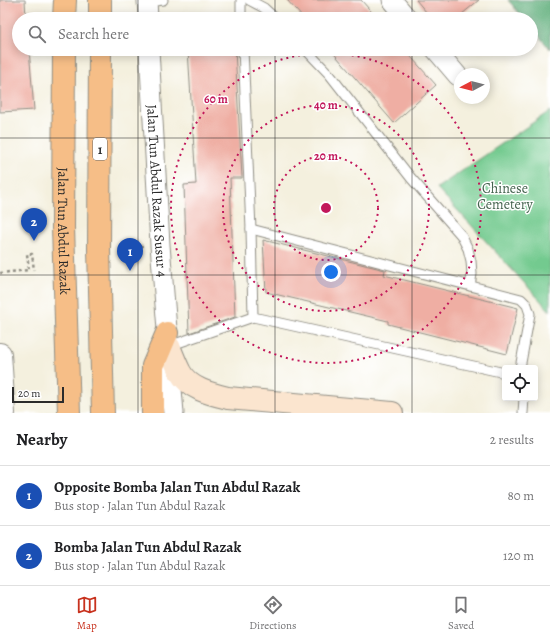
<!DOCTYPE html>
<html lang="en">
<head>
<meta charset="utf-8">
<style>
  :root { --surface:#fff; --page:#f2f2f2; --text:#202124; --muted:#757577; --line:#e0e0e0; --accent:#c8321e }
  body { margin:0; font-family:Alegreya,serif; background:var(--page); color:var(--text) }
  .controls { position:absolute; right:12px; bottom:12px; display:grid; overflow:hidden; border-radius:4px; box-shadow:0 2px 10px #0003 }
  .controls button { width:36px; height:36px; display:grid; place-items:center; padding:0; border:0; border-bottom:1px solid var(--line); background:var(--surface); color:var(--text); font:20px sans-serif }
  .compass { position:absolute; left:454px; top:68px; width:36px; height:36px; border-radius:50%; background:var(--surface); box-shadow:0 2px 10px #0003; rotate:263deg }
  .scale { position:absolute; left:12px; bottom:10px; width:52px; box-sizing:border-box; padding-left:4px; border:2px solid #2b2b2b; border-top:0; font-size:11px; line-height:14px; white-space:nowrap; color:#2b2b2b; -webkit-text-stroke:3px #fff; paint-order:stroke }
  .you { position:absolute; left:331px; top:272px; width:14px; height:14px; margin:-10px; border:3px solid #fff; border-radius:50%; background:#1a73e8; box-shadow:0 0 0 6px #1a73e833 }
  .badge { display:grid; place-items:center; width:26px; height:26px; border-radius:50%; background:var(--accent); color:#fff; font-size:13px; font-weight:700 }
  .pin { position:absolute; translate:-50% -33px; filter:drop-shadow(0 1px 2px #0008) }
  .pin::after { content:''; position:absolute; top:21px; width:14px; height:12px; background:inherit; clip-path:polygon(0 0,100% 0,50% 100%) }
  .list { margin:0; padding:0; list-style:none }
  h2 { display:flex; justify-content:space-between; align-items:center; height:52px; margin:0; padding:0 16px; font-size:17px }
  h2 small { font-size:13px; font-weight:400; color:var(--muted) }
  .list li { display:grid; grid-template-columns:26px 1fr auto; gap:12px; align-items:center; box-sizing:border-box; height:60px; padding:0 16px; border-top:1px solid var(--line) }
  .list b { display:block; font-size:15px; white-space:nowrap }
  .list p { margin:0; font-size:13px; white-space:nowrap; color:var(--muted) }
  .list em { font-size:13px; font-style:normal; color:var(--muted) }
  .icon { flex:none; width:22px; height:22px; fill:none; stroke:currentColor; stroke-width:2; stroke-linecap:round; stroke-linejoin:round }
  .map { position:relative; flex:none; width:550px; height:413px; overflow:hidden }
  .search { position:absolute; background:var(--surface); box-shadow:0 2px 10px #0003; left:12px; right:12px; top:12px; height:44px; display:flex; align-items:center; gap:10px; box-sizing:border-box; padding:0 14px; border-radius:22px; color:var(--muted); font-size:15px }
  .sheet { height:172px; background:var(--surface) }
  nav { display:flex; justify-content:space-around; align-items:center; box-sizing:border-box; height:56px; border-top:1px solid var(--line); background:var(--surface); font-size:11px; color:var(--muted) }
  nav a { display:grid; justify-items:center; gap:2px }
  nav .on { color:var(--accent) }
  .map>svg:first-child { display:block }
</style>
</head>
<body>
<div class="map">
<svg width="550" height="413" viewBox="0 0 550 413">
  <rect width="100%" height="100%" fill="#fff"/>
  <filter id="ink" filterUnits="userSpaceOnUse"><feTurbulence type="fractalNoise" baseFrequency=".025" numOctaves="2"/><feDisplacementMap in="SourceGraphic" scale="8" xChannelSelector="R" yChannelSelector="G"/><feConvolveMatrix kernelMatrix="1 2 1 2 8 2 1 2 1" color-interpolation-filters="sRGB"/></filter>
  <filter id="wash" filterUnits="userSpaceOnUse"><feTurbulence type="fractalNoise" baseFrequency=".012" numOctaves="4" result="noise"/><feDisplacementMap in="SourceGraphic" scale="16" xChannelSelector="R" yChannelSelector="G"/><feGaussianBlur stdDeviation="0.9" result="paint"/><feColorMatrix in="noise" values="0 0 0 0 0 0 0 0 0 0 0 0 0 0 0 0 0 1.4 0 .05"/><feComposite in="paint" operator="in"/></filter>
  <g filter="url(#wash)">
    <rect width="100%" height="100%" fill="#f4f0de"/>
    <path fill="#73ca8f" stroke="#4f7a5d" d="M550,111V311L437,188Z"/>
    <path fill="#5eae7a" stroke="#446c52" d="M508,0H550V49L531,27V19H524Z"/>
    <g id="blocks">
      <g fill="#efaea3">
        <path d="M0,0H25L26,19H19V49H29L34,110L0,112Z"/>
        <path d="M287,0H361L378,19H304Z"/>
        <path d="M416,0H479L456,19H432Z"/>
        <path d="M188,49H235L242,178H230L235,317L189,333L184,185L196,184Z"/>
        <path d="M330,49H404L436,85L394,123Z"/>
        <path d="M263,240L385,270L384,275L518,308L507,354L388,324V321L266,292Z"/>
      </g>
    </g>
  </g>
  <g filter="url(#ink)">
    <use href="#blocks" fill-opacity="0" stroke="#908e84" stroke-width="1"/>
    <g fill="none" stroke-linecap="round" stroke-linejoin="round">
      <g stroke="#908e84" stroke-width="11">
        <g id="service">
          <path d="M241,0V19"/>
          <path d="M249,0L264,8L276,19"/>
          <path d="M147,2L163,0"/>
          <path d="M243,49L251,229L253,317"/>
          <path d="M305,49L330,75L411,178L461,235L468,249L471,261L472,274L470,286"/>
          <path d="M251,229L521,299L527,305L530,314L520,368"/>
          <path d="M169,346L253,317L505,373"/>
          <path d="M523,413L524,398"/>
        </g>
      </g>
      <g stroke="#908e84" stroke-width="21">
        <g id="minor">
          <path d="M147,0L148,19"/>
          <path d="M392,0L408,19"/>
          <path id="s1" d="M149,49L160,245L174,413"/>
          <path d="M435,49L458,76"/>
        </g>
      </g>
      <g stroke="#908e84" stroke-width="24">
        <path id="tertiary" d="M0,354L4,413"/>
      </g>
      <g stroke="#908e84" stroke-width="24">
        <path id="secondary" d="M169,346C172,354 176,364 180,372C189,389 211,394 228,398L392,413"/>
      </g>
      <g stroke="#908e84" stroke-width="24">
        <g id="trunk">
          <path d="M64,19L65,0"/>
          <path d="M100,19V0"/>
          <path id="s2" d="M64,49L63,227L69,413"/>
          <path d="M100,49L99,249L103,413"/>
          <path d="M153,413V366L167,333"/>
        </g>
      </g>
      <g stroke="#908e84" stroke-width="2.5" stroke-dasharray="3 3" stroke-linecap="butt">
        <path d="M131,262V247L143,246"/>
        <path d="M0,273L29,270L27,254H32L34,270"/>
      </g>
      <use href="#service" stroke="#fff" stroke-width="9"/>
      <use href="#minor" stroke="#fff" stroke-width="19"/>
      <use href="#tertiary" stroke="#fff" stroke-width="22"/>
      <use href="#secondary" stroke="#fbe5cf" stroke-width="22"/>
      <use href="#trunk" stroke="#f6be87" stroke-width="22"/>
    </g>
  </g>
  <path fill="none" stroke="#2b2b2b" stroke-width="1" stroke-opacity="0.55" d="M138,0V19M275,0V19M412,0V19M138,49V413M275,49V413M412,49V413M0,138H550M0,275H550"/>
  <g fill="none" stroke="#c2185b" stroke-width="2" stroke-dasharray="2 4">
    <circle cx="326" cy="208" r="52"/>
    <circle cx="326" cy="208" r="103"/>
    <circle cx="326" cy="208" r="155"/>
  </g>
  <g text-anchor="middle" stroke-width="3" stroke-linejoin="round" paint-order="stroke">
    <rect fill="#fff" stroke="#6b6b6b" stroke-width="1" x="93" y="138" width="14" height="22" rx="3"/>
    <g font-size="13" font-weight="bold" fill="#2b2b2b">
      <text x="100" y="154">1</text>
    </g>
    <g font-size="14" fill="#44634e" stroke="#fff">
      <text x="505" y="193">Chinese<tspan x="505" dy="16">Cemetery</tspan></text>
    </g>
    <g font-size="14" fill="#2b2b2b" stroke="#fff">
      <text dy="5" stroke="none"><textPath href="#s1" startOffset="142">Jalan Tun Abdul Razak Susur 4</textPath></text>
      <text dy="5" stroke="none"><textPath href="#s2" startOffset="182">Jalan Tun Abdul Razak</textPath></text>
    </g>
  </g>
  <circle cx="326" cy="208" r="6" fill="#c2185b" stroke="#fff" stroke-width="2"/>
  <g font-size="12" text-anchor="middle" font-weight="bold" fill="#c2185b" stroke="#fff" stroke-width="3" stroke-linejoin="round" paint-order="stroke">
    <text x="216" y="103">60 m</text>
    <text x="326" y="109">40 m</text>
    <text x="326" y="160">20 m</text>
  </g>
</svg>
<div class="controls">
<button><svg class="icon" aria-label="locate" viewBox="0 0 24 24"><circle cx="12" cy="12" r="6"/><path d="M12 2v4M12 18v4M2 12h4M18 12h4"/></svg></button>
</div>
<svg class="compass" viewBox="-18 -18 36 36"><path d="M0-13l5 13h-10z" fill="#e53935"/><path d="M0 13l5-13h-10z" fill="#757577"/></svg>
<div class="scale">20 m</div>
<div class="you"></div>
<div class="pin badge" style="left:130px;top:271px;background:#1a4fb4">1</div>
<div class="pin badge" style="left:34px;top:241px;background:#1a4fb4">2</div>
<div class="search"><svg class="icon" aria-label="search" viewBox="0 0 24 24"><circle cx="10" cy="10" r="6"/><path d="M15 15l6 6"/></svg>Search here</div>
</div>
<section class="sheet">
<h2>Nearby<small>2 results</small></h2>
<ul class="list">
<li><span class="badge" style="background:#1a4fb4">1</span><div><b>Opposite Bomba Jalan Tun Abdul Razak</b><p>Bus stop · Jalan Tun Abdul Razak</p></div><em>80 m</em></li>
<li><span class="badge" style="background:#1a4fb4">2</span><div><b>Bomba Jalan Tun Abdul Razak</b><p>Bus stop · Jalan Tun Abdul Razak</p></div><em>120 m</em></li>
</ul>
</section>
<nav>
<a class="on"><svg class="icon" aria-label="map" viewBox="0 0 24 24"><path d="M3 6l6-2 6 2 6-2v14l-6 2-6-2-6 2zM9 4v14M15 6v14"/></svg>Map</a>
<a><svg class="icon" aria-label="directions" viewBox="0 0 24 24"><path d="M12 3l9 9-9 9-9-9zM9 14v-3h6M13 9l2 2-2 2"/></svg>Directions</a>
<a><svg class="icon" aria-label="saved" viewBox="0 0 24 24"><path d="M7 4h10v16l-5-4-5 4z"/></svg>Saved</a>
</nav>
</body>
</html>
